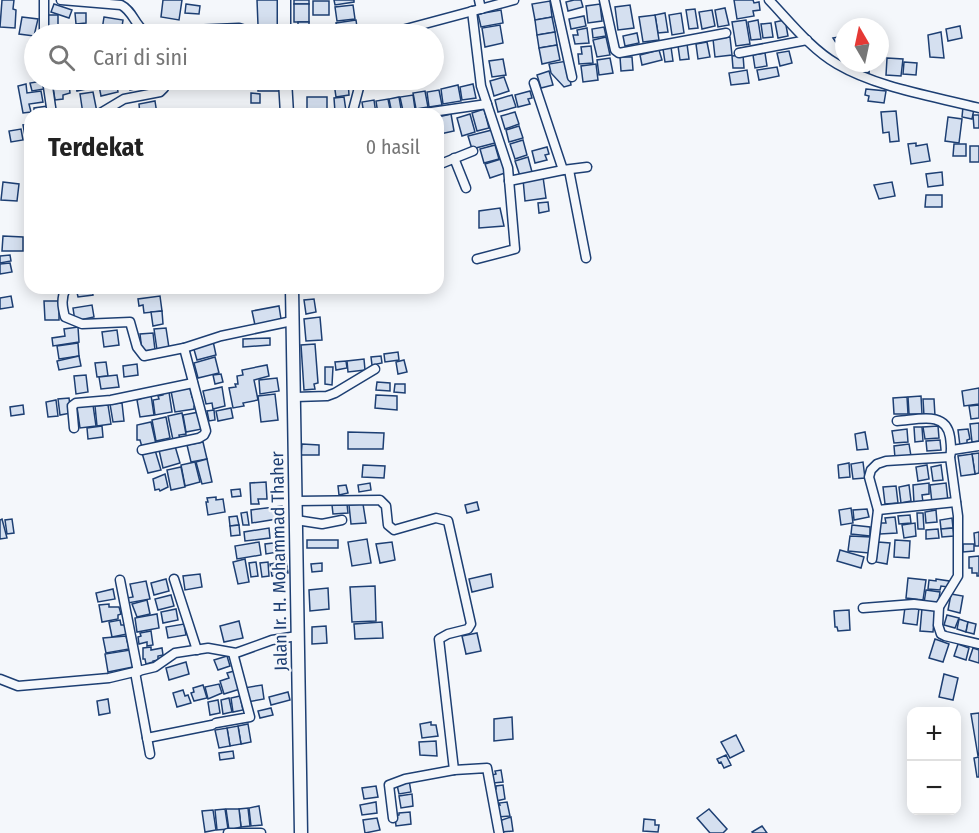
<!DOCTYPE html>
<html lang="id">
<head>
<meta charset="utf-8">
<style>
  :root { --surface:#fff; --page:#f2f2f2; --text:#222; --muted:#767676; --line:#e0e0e0 }
  body { margin:0; font-family:"Fira Sans Condensed",sans-serif; background:var(--page); color:var(--text) }
  .controls { position:absolute; right:18px; bottom:18px; display:grid; overflow:hidden; border-radius:12px; box-shadow:0 3px 15px #0003 }
  .controls button { width:54px; height:54px; display:grid; place-items:center; padding:0; border:0; border-bottom:2px solid var(--line); background:var(--surface); color:var(--text); font:30px sans-serif }
  .compass { position:absolute; left:835px; top:18px; width:54px; height:54px; border-radius:50%; background:var(--surface); box-shadow:0 3px 15px #0003; rotate:351deg }
  .list { margin:0; padding:0; list-style:none }
  h2 { display:flex; justify-content:space-between; align-items:center; height:78px; margin:0; padding:0 24px; font-size:26px }
  h2 small { font-size:20px; font-weight:400; color:var(--muted) }
  .icon { flex:none; width:33px; height:33px; fill:none; stroke:currentColor; stroke-width:2; stroke-linecap:round; stroke-linejoin:round }
  .map { position:relative; flex:none; width:979px; height:833px; overflow:hidden }
  .search { position:absolute; background:var(--surface); box-shadow:0 3px 15px #0003; left:24px; top:24px; width:420px; height:66px; display:flex; align-items:center; gap:15px; box-sizing:border-box; padding:0 21px; border-radius:33px; color:var(--muted); font-size:22px }
  .panel { position:absolute; background:var(--surface); box-shadow:0 3px 15px #0003; left:24px; top:108px; width:420px; height:186px; border-radius:18px }
  .map>svg:first-child { display:block }
</style>
</head>
<body>
<div class="map">
<svg width="979" height="833" viewBox="0 0 979 833">
  <rect width="100%" height="100%" fill="#f4f7fb"/>
  <g fill="#d5e0f0" stroke="#1d3f73" stroke-width="1.5">
    <path d="M2,0H14L13,9L16,10L15,28L0,27Z"/>
    <path d="M163,0H182L179,20L161,17Z"/>
    <path d="M257,0H279L281,33L269,34L258,25Z"/>
    <rect x="294" y="0" width="15" height="4"/>
    <path d="M334,0H354V2L335,5Z"/>
    <path d="M574,0H581L583,7L568,11L566,2Z"/>
    <path d="M734,0H753L754,3L759,2L760,10L753,11L754,16L737,19Z"/>
    <rect x="313" y="1" width="16" height="14"/>
    <path d="M550,1L552,17L535,20L532,4Z"/>
    <path d="M54,4L72,10L69,18L51,12Z"/>
    <path d="M186,4L200,6L199,14L185,13Z"/>
    <rect x="294" y="4" width="15" height="18"/>
    <path d="M600,4L602,21L588,23L586,6Z"/>
    <path d="M353,5L355,19L337,21L335,7Z"/>
    <path d="M630,5L634,28L618,30L615,7Z"/>
    <path d="M725,8L729,25L718,27L715,10Z"/>
    <path d="M695,9L698,28L689,29L686,10Z"/>
    <path d="M501,10L503,23L481,27L478,14Z"/>
    <path d="M712,10L715,26L702,29L699,12Z"/>
    <path d="M75,13H86V23L76,24Z"/>
    <path d="M665,13L668,32L658,33L655,15Z"/>
    <path d="M681,13L684,33L672,35L669,15Z"/>
    <rect x="48" y="15" width="10" height="14"/>
    <path d="M655,15L659,40L643,42L639,17Z"/>
    <path d="M584,16L586,26L571,29L569,19Z"/>
    <path d="M22,17L38,19L34,36L19,34Z"/>
    <path d="M104,17L123,20L121,33L102,30Z"/>
    <path d="M552,17L555,32L537,35L535,20Z"/>
    <path d="M356,20L358,34H338L336,23Z"/>
    <path d="M746,20L750,44L736,46L732,22Z"/>
    <path d="M758,20L761,39L751,40L748,22Z"/>
    <path d="M785,20L788,36L778,38L775,22Z"/>
    <rect x="298" y="22" width="11" height="9"/>
    <path d="M771,23L773,37L763,38L761,24Z"/>
    <path d="M89,25L90,34H83L82,26Z"/>
    <path d="M500,25L503,43L485,47L482,28Z"/>
    <path d="M960,26L962,38L948,41L946,29Z"/>
    <path d="M604,27L606,36L593,38L592,29Z"/>
    <path d="M587,28L589,43L575,44L573,35H578L577,30Z"/>
    <path d="M555,32L557,45L539,48L537,35Z"/>
    <path d="M941,32L944,58L930,57L928,35Z"/>
    <path d="M637,33L639,43L625,46L623,36Z"/>
    <path d="M844,36V55L833,38Z"/>
    <path d="M606,37L610,55L597,57L593,40Z"/>
    <path d="M730,37L732,55L715,57L713,39Z"/>
    <path d="M707,42L710,57L698,59L696,44Z"/>
    <path d="M687,44L689,59L680,60L678,46Z"/>
    <path d="M557,45L560,60L542,64L539,48Z"/>
    <path d="M591,46L593,63L579,64L578,54H582L581,47Z"/>
    <path d="M671,47L673,61L665,62L663,49Z"/>
    <path d="M659,50L662,60L642,65L640,55Z"/>
    <path d="M789,51L792,63L780,66L777,53Z"/>
    <path d="M765,53L767,66L755,68L753,55Z"/>
    <path d="M743,55L744,68H733L732,56Z"/>
    <path d="M620,57H632L633,70L621,71Z"/>
    <path d="M610,58L613,73L599,75L597,60Z"/>
    <path d="M887,58L903,59L901,76L886,75Z"/>
    <path d="M503,59L506,75L492,77L489,61Z"/>
    <path d="M567,61L571,85L564,87L551,73L549,64Z"/>
    <path d="M904,62L917,63L916,75L903,74Z"/>
    <path d="M863,63H870L869,73L861,72Z"/>
    <path d="M596,64L598,80L583,82L581,66Z"/>
    <path d="M777,67L779,76L759,80L757,70Z"/>
    <path d="M747,70L749,83L731,85L729,73Z"/>
    <path d="M549,71L553,85L541,88L537,75Z"/>
    <path d="M504,77L509,91L494,96L490,81Z"/>
    <path d="M74,80H94L95,87L77,91Z"/>
    <path d="M108,80H116L118,92L101,96L98,81Z"/>
    <path d="M128,80H142L143,87L130,90Z"/>
    <rect x="306" y="80" width="19" height="3"/>
    <path d="M42,81L44,89L32,91L30,83Z"/>
    <path d="M348,81L349,95L336,97L334,83Z"/>
    <rect x="258" y="83" width="23" height="8"/>
    <path d="M26,84L27,93L41,91L43,102L29,104L31,112L23,113L18,86Z"/>
    <path d="M69,84L70,93L63,95V99L55,100L53,87Z"/>
    <path d="M473,84L476,98L462,100L460,87Z"/>
    <path d="M458,85L461,101L443,104L441,89Z"/>
    <path d="M866,89L886,91L884,103L868,101L869,96L865,95Z"/>
    <path d="M439,90L442,105L429,107L427,92Z"/>
    <path d="M425,91L428,107L416,109L413,93Z"/>
    <path d="M530,91L532,98L528,99L530,104L518,107L515,95Z"/>
    <path d="M93,92L97,112L83,114L80,94Z"/>
    <path d="M251,93L260,94V103H251Z"/>
    <path d="M413,95L415,109L403,111L400,97Z"/>
    <path d="M512,95L516,107L498,112L495,100Z"/>
    <rect x="307" y="97" width="20" height="17"/>
    <path d="M344,97L346,111L335,112L334,98Z"/>
    <path d="M399,97L402,114H392L389,99Z"/>
    <path d="M388,99L391,114H378L376,101Z"/>
    <path d="M374,100L376,114H364L362,102Z"/>
    <path d="M155,101L157,114H140L139,104Z"/>
    <path d="M47,106L48,114H34V108Z"/>
    <path d="M963,107L974,109L972,119L962,117Z"/>
    <path d="M484,109L489,128L477,131L472,113Z"/>
    <path d="M896,111L899,141L890,142L889,132L883,133L881,112Z"/>
    <path d="M515,112L519,124L505,129L501,116Z"/>
    <path d="M451,114L454,131L440,134L438,117Z"/>
    <path d="M470,114L475,132L462,136L457,118Z"/>
    <path d="M973,115H979V128H974Z"/>
    <path d="M948,117L962,119L959,143L945,141Z"/>
    <path d="M30,124V140L26,141L23,125Z"/>
    <path d="M519,126L523,138L509,142L506,130Z"/>
    <path d="M21,129L23,140L11,142L9,131Z"/>
    <path d="M492,130L495,143L472,149L468,136Z"/>
    <path d="M523,140L527,155L515,159L510,144Z"/>
    <path d="M916,143V146L927,144L930,161L911,164L908,144Z"/>
    <path d="M954,144H966V156H953Z"/>
    <path d="M495,145L499,159L484,163L480,149Z"/>
    <rect x="970" y="146" width="9" height="16"/>
    <path d="M547,147L549,154L545,155L547,160L535,163L532,151Z"/>
    <path d="M528,157L532,172L520,176L515,161Z"/>
    <path d="M501,159L505,173L490,178L485,164Z"/>
    <path d="M942,172L943,185L928,187L926,174Z"/>
    <path d="M543,177L546,198L525,201L523,179Z"/>
    <path d="M3,182L19,184L17,201L1,200Z"/>
    <path d="M892,182L895,196L879,199L874,185Z"/>
    <path d="M926,195H942V207H925Z"/>
    <path d="M548,202L549,211L539,213L538,203Z"/>
    <path d="M500,208L504,226L479,228V211Z"/>
    <path d="M3,236L23,237V251H2Z"/>
    <path d="M10,255L11,261L0,263V256Z"/>
    <path d="M10,263L12,272L0,274V264Z"/>
    <path d="M76,288H92L93,295L78,297Z"/>
    <path d="M11,296L13,307L0,309V298Z"/>
    <path d="M160,296L162,311L144,313L143,305L139,306L138,299Z"/>
    <path d="M314,299L316,312L306,314L304,300Z"/>
    <path d="M44,301H59V320H45Z"/>
    <path d="M92,305L94,317L75,321L73,308Z"/>
    <path d="M279,306L281,319L255,325L252,311Z"/>
    <path d="M162,311L163,324L153,326L151,312Z"/>
    <path d="M320,317L322,340L306,341L304,319Z"/>
    <path d="M78,327L79,342L53,346L52,338L65,336L64,329Z"/>
    <path d="M166,328L169,348L157,350L154,329Z"/>
    <path d="M117,330L119,345L104,347L102,332Z"/>
    <path d="M153,333L155,350L142,351L140,334Z"/>
    <path d="M270,338V345L243,347V339Z"/>
    <path d="M213,341L216,355L197,360L193,346Z"/>
    <path d="M78,343L79,356L59,359L57,346Z"/>
    <path d="M315,344L318,383L314,384L315,389L304,390L301,345Z"/>
    <path d="M398,352L399,360L385,362L384,354Z"/>
    <path d="M79,356L81,366L59,370L57,361Z"/>
    <path d="M381,356L382,363L372,365L371,357Z"/>
    <path d="M215,357L219,373L198,378L194,363Z"/>
    <path d="M364,359L365,370L348,372L347,361Z"/>
    <path d="M404,360L407,372L398,374L396,362Z"/>
    <path d="M346,361L347,368L336,370L335,362Z"/>
    <path d="M106,362L108,376L97,377L95,363Z"/>
    <path d="M137,364L138,375L124,377L123,366Z"/>
    <path d="M267,365L269,376L254,380L258,400L243,403L244,406L233,408L229,388L236,387L235,384H238L237,376L243,375L242,370Z"/>
    <path d="M325,367H333L332,385L325,384Z"/>
    <path d="M221,374L223,382L215,384L213,375Z"/>
    <path d="M86,375L88,392L76,394L74,376Z"/>
    <path d="M117,375L119,387L101,389L99,377Z"/>
    <path d="M277,378L279,391L260,394L259,380Z"/>
    <path d="M377,382L390,383V391L376,390Z"/>
    <path d="M395,384H405V393L394,392Z"/>
    <path d="M222,387L225,406L213,409L212,403L206,404L203,391Z"/>
    <path d="M190,388L192,397L194,396L196,405L194,406V409L175,412L171,391Z"/>
    <path d="M979,388V404L964,406L962,391Z"/>
    <path d="M169,392L172,412L155,415L153,400L159,399L158,396L163,395V393Z"/>
    <path d="M275,394L278,420L261,422L258,396Z"/>
    <path d="M151,395L154,415L140,417L137,400Z"/>
    <path d="M376,395L397,396V410L375,408Z"/>
    <path d="M921,396L922,414H909L908,397Z"/>
    <path d="M907,397L908,414H894L893,398Z"/>
    <path d="M69,398L71,413L60,415L58,399Z"/>
    <path d="M923,399H934L935,416H924Z"/>
    <path d="M56,400L58,416L48,417L46,402Z"/>
    <path d="M122,403L124,421L113,422L110,404Z"/>
    <path d="M23,405L24,414L11,416L10,407Z"/>
    <path d="M93,405L96,426L80,428L77,407Z"/>
    <path d="M108,405L111,424L97,426L95,406Z"/>
    <path d="M979,405V418L971,419L969,406Z"/>
    <path d="M231,408L233,418L218,421L216,411Z"/>
    <path d="M214,410L215,420L209,421L207,411Z"/>
    <path d="M199,412L202,429L186,432L183,415Z"/>
    <path d="M182,413L186,434L179,435L180,439L173,440L168,416Z"/>
    <path d="M166,417L170,438L156,441L152,420Z"/>
    <path d="M151,422L156,444L142,447L140,440H137V425Z"/>
    <path d="M979,423V441L972,442L970,424Z"/>
    <path d="M102,426L103,437L88,439L87,428Z"/>
    <path d="M938,426L939,438L925,439L923,427Z"/>
    <path d="M914,427H922L923,441L915,442Z"/>
    <path d="M907,429L908,442L894,443L892,431Z"/>
    <path d="M968,429L970,439L967,440V445L960,446L958,430Z"/>
    <path d="M348,432L384,433L383,449H348Z"/>
    <path d="M865,432L868,449L857,450L855,434Z"/>
    <path d="M940,440L941,450L927,451L926,441Z"/>
    <path d="M203,442L207,459L191,462L187,445Z"/>
    <path d="M302,444L319,445V455H301Z"/>
    <path d="M909,444L911,456L895,458L894,446Z"/>
    <path d="M175,446L180,463L163,468L159,450Z"/>
    <path d="M155,450L161,470L148,473L142,453Z"/>
    <path d="M979,453V473L975,474L972,454Z"/>
    <path d="M972,454L975,474L961,476L958,456Z"/>
    <path d="M207,459L212,482L202,484L196,462Z"/>
    <path d="M195,462L200,482L185,486L181,465Z"/>
    <path d="M863,462L865,478L853,479L851,464Z"/>
    <path d="M849,463L850,477L839,478L838,465Z"/>
    <path d="M363,465L385,466L384,478L362,477Z"/>
    <path d="M927,465L929,479L918,481L916,467Z"/>
    <path d="M941,465L943,480L933,481L931,467Z"/>
    <path d="M181,467L185,487L171,490L167,470Z"/>
    <path d="M165,474L168,487L160,491L159,489L155,490L153,479Z"/>
    <path d="M266,482L267,499H258L259,504H251L250,483Z"/>
    <path d="M370,483L371,490L359,492L358,485Z"/>
    <path d="M929,483V494L922,495L923,502L914,503L913,485Z"/>
    <path d="M946,483L948,501L932,503L930,485Z"/>
    <path d="M346,485L348,493L339,495L338,486Z"/>
    <path d="M909,485L911,501L901,503L899,487Z"/>
    <path d="M896,486L898,503L885,504L883,487Z"/>
    <path d="M240,489L241,496L232,497L231,490Z"/>
    <path d="M216,497V500L223,499L225,512L208,515L206,502H208L207,498Z"/>
    <path d="M477,502L479,510L467,513L465,505Z"/>
    <path d="M347,504L348,513L333,514L332,505Z"/>
    <path d="M363,504L366,523L351,524L349,505Z"/>
    <path d="M282,506L283,518L252,523L251,510Z"/>
    <path d="M851,508L853,523L841,525L839,510Z"/>
    <path d="M867,509L869,517L854,520L853,510Z"/>
    <path d="M936,510L937,522L926,523L925,512Z"/>
    <path d="M247,512L249,525H243L241,513Z"/>
    <path d="M917,513H923L924,529H918Z"/>
    <path d="M910,515L911,523L899,524L898,516Z"/>
    <path d="M237,516L239,525L230,526L229,517Z"/>
    <path d="M895,517L897,533L880,534L879,523H886L885,518Z"/>
    <path d="M952,518L953,528L941,529L940,520Z"/>
    <path d="M2,519L7,538L0,539V520Z"/>
    <path d="M12,519L14,533L7,534L5,520Z"/>
    <path d="M915,523L916,536L904,538L902,525Z"/>
    <path d="M239,525L240,535L231,536L230,526Z"/>
    <path d="M852,525L870,527V536L851,534Z"/>
    <path d="M269,528L270,538L245,541L244,532Z"/>
    <path d="M953,528L954,536L942,537L941,529Z"/>
    <path d="M938,529L939,538L926,539V530Z"/>
    <path d="M979,532V546H975L974,533Z"/>
    <path d="M850,536L871,537L869,553L848,551Z"/>
    <path d="M367,539L371,563L352,566L348,542Z"/>
    <rect x="307" y="540" width="31" height="8"/>
    <path d="M895,540L910,541L909,558L894,557Z"/>
    <path d="M259,542L261,555L237,559L235,546Z"/>
    <path d="M282,542L284,551L266,554L265,544Z"/>
    <path d="M392,542L395,560L380,563L376,544Z"/>
    <path d="M878,542L890,543L887,564L876,562Z"/>
    <path d="M963,544H974V551L963,552Z"/>
    <path d="M840,550L864,557L861,568L837,561Z"/>
    <path d="M979,556V576H977V573H972V568H969V557Z"/>
    <path d="M245,559L249,582L238,584L233,562Z"/>
    <path d="M286,561L288,573L272,576L270,564Z"/>
    <path d="M256,562L258,576L251,577L249,563Z"/>
    <path d="M268,562L269,576L262,577L260,563Z"/>
    <path d="M322,563V571L312,572L311,564Z"/>
    <path d="M200,574L202,587L185,590L183,576Z"/>
    <path d="M491,574L493,587L472,592L469,579Z"/>
    <path d="M908,578L926,580L923,600L906,598Z"/>
    <path d="M166,579L169,591L154,595L151,583Z"/>
    <path d="M936,579L949,581L948,587L941,586L940,590L928,589L929,580L936,581Z"/>
    <path d="M146,581L150,599L128,603L127,598L133,597L130,584Z"/>
    <path d="M375,586L376,621L352,622L350,587Z"/>
    <path d="M328,588L329,609L310,611L309,590Z"/>
    <path d="M113,589L115,599L98,602L96,593Z"/>
    <path d="M926,590L940,592L938,605L924,603Z"/>
    <path d="M951,594L963,596L960,613L948,610Z"/>
    <path d="M171,595L174,606L158,610L155,599Z"/>
    <path d="M147,600L150,614L137,617L132,604Z"/>
    <path d="M109,604V607H119L121,614L118,615V619L102,622L99,605Z"/>
    <path d="M905,607L919,608L917,625L903,623Z"/>
    <path d="M922,608L935,610L933,632L920,631Z"/>
    <path d="M176,609L178,620L163,623L161,612Z"/>
    <path d="M849,610L850,630L838,631L837,627H835L834,611Z"/>
    <path d="M157,614L159,628L137,632L135,618Z"/>
    <path d="M947,615L959,618L955,628L944,625Z"/>
    <path d="M959,619L968,622L966,632L957,629Z"/>
    <path d="M120,620L121,625H125L127,634L112,637L109,622Z"/>
    <path d="M239,621L243,638L224,642L220,626Z"/>
    <path d="M382,622L383,638L355,639L354,624Z"/>
    <path d="M968,622L976,624L974,634L966,632Z"/>
    <path d="M184,624L186,635L168,638L166,627Z"/>
    <path d="M326,626L327,643L312,644V627Z"/>
    <path d="M151,631L153,645L147,646V642L139,644L138,637L141,636L140,633Z"/>
    <path d="M477,633L481,651L466,654L462,636Z"/>
    <path d="M126,636L129,649L106,653L103,638Z"/>
    <path d="M935,639L949,644L943,662L929,658Z"/>
    <path d="M958,644L969,648L966,660L954,656Z"/>
    <path d="M151,647V650L162,648L163,655L158,656V660L153,661V662L146,664L145,659H143V648Z"/>
    <path d="M973,648L979,650V663L969,660Z"/>
    <path d="M130,650L133,667L108,672L105,654Z"/>
    <path d="M227,656L230,666L218,670L214,660Z"/>
    <path d="M186,662L189,674L169,680L166,668Z"/>
    <path d="M234,671L240,689L224,694L220,681L229,678L227,673Z"/>
    <path d="M944,674L958,678L953,700L939,697Z"/>
    <path d="M219,684L222,693L208,699L205,687Z"/>
    <path d="M203,685L207,698L194,701L191,693L194,692L193,688Z"/>
    <path d="M262,685L264,699L247,702L244,688Z"/>
    <path d="M183,690L185,696L188,695L191,703L177,707L173,693Z"/>
    <path d="M288,692L290,700L271,705L269,697Z"/>
    <path d="M240,696L243,710L233,712L231,698Z"/>
    <path d="M229,698L232,712L223,714L221,700Z"/>
    <path d="M108,699L110,713L99,715L97,701Z"/>
    <path d="M218,700L220,713L210,715L208,702Z"/>
    <path d="M271,708L273,715L260,718L258,711Z"/>
    <path d="M979,713V755L978,756L971,714Z"/>
    <path d="M512,717L513,739L494,741V719Z"/>
    <path d="M431,722V725H436L438,736L422,738L420,724Z"/>
    <path d="M248,724L251,742L241,744L238,726Z"/>
    <path d="M238,726L241,744L230,746L227,728Z"/>
    <path d="M227,728L230,746L219,748L215,730Z"/>
    <path d="M736,735L744,751L730,758L721,742Z"/>
    <path d="M436,741L437,756L420,755L419,742Z"/>
    <path d="M233,751L234,758L220,760L219,753Z"/>
    <path d="M726,755L731,765L724,768L721,762L719,763L717,759Z"/>
    <path d="M979,757V777H977L974,758Z"/>
    <path d="M501,770L503,782L493,783L492,775L496,774L495,771Z"/>
    <path d="M409,780L411,792L399,794L397,785Z"/>
    <path d="M503,785L505,799L496,801L494,789H496V786Z"/>
    <path d="M376,786L378,797L364,799L362,788Z"/>
    <path d="M412,794L413,806L401,808L399,796Z"/>
    <path d="M376,802L377,813L362,815L360,805Z"/>
    <path d="M507,802L510,816L498,817L497,805H500L499,803Z"/>
    <path d="M259,806L262,825L251,826L249,808Z"/>
    <path d="M248,808L250,826L241,827L239,809Z"/>
    <path d="M225,809L228,829L217,830L215,810Z"/>
    <path d="M226,809H239L241,827L229,830Z"/>
    <path d="M709,809L727,829L723,833H710L697,818Z"/>
    <path d="M213,810L216,830L205,832L202,811Z"/>
    <path d="M410,812L411,824L396,826L395,816L399,815V813Z"/>
    <path d="M511,817L513,831L501,832L499,821Z"/>
    <path d="M377,818L380,830L365,833L363,820Z"/>
    <path d="M644,819L655,820V825H659L658,832L643,831Z"/>
    <path d="M762,826L767,833H753L752,832Z"/>
  </g>
  <g fill="none" stroke-linecap="round" stroke-linejoin="round">
    <g stroke="#1d3f73" stroke-width="11">
      <g id="minor">
        <path d="M61,0L121,5C133,11 134,24 145,32L239,28L257,34"/>
        <path d="M479,0L481,9"/>
        <path d="M555,0L572,77"/>
        <path d="M604,0L615,50L619,53L726,33"/>
        <path d="M769,0C790,22 811,49 837,64C878,88 933,96 979,108"/>
        <path d="M472,11L481,86L508,168L515,249L477,259"/>
        <path d="M44,34V0"/>
        <path d="M387,34L514,0"/>
        <path d="M739,53L807,40"/>
        <path d="M47,80L52,114"/>
        <path d="M99,114L124,99L160,92L164,88L166,80"/>
        <path d="M352,114L361,80"/>
        <path d="M418,114L487,104"/>
        <path d="M454,158L466,188"/>
        <path d="M438,165L473,151"/>
        <path d="M563,170L587,167"/>
        <path d="M569,170L586,258"/>
        <path d="M509,181L563,170L534,83"/>
        <path d="M66,288C61,298 62,306 65,317L82,324L130,322L137,347L144,356L184,348L221,336L292,321"/>
        <path d="M295,397L327,396L335,393L375,369"/>
        <path d="M897,421C917,420 946,410 950,437C951,445 952,450 950,457L958,516V576L939,607L938,625L941,634L945,636L979,644"/>
        <path d="M74,428L72,406L76,403L111,400L193,383"/>
        <path d="M142,450L199,438L204,435L206,431L184,348"/>
        <path d="M952,450L979,446"/>
        <path d="M296,501L380,500L386,506L388,525L394,530L436,518L448,521L471,624L468,629L448,634L439,639L454,770L405,779L389,785L393,818"/>
        <path d="M878,510L956,502"/>
        <path d="M296,520L322,524L342,520"/>
        <path d="M872,559L878,510L869,477L871,470L877,464L886,461L950,457"/>
        <path d="M174,579L197,650"/>
        <path d="M120,580L138,672"/>
        <path d="M863,608L914,604L939,607"/>
        <path d="M135,672L150,754"/>
        <path d="M0,679L18,686L109,678L155,667L175,653L208,648L236,653L272,640L297,636"/>
        <path d="M216,723L250,717L233,653"/>
        <path d="M147,738L212,725"/>
        <path d="M454,770L487,768L499,833"/>
        <path d="M228,833H261"/>
      </g>
    </g>
    <g stroke="#1d3f73" stroke-width="15">
      <g id="secondary">
        <path d="M284,0V34"/>
        <path d="M285,80L287,114"/>
        <path d="M292,288L301,833"/>
      </g>
    </g>
    <use href="#minor" stroke="#f4f7fb" stroke-width="8"/>
    <use href="#secondary" stroke="#f4f7fb" stroke-width="12"/>
  </g>
  <g text-anchor="middle" stroke-width="4.5" stroke-linejoin="round" paint-order="stroke">
    <g font-size="18" fill="#1d3f73" stroke="#f4f7fb">
      <text transform="translate(279 561) rotate(-91)" y="6">Jalan Ir. H. Mohammad Thaher</text>
    </g>
  </g>
</svg>
<div class="controls">
<button>+</button>
<button>−</button>
</div>
<svg class="compass" viewBox="-18 -18 36 36"><path d="M0-13l5 13h-10z" fill="#e53935"/><path d="M0 13l5-13h-10z" fill="#767676"/></svg>
<div class="search"><svg class="icon" aria-label="search" viewBox="0 0 24 24"><circle cx="10" cy="10" r="6"/><path d="M15 15l6 6"/></svg>Cari di sini</div>
<section class="panel">
<h2>Terdekat<small>0 hasil</small></h2>
<ul class="list">
</ul>
</section>
</div>
</body>
</html>
